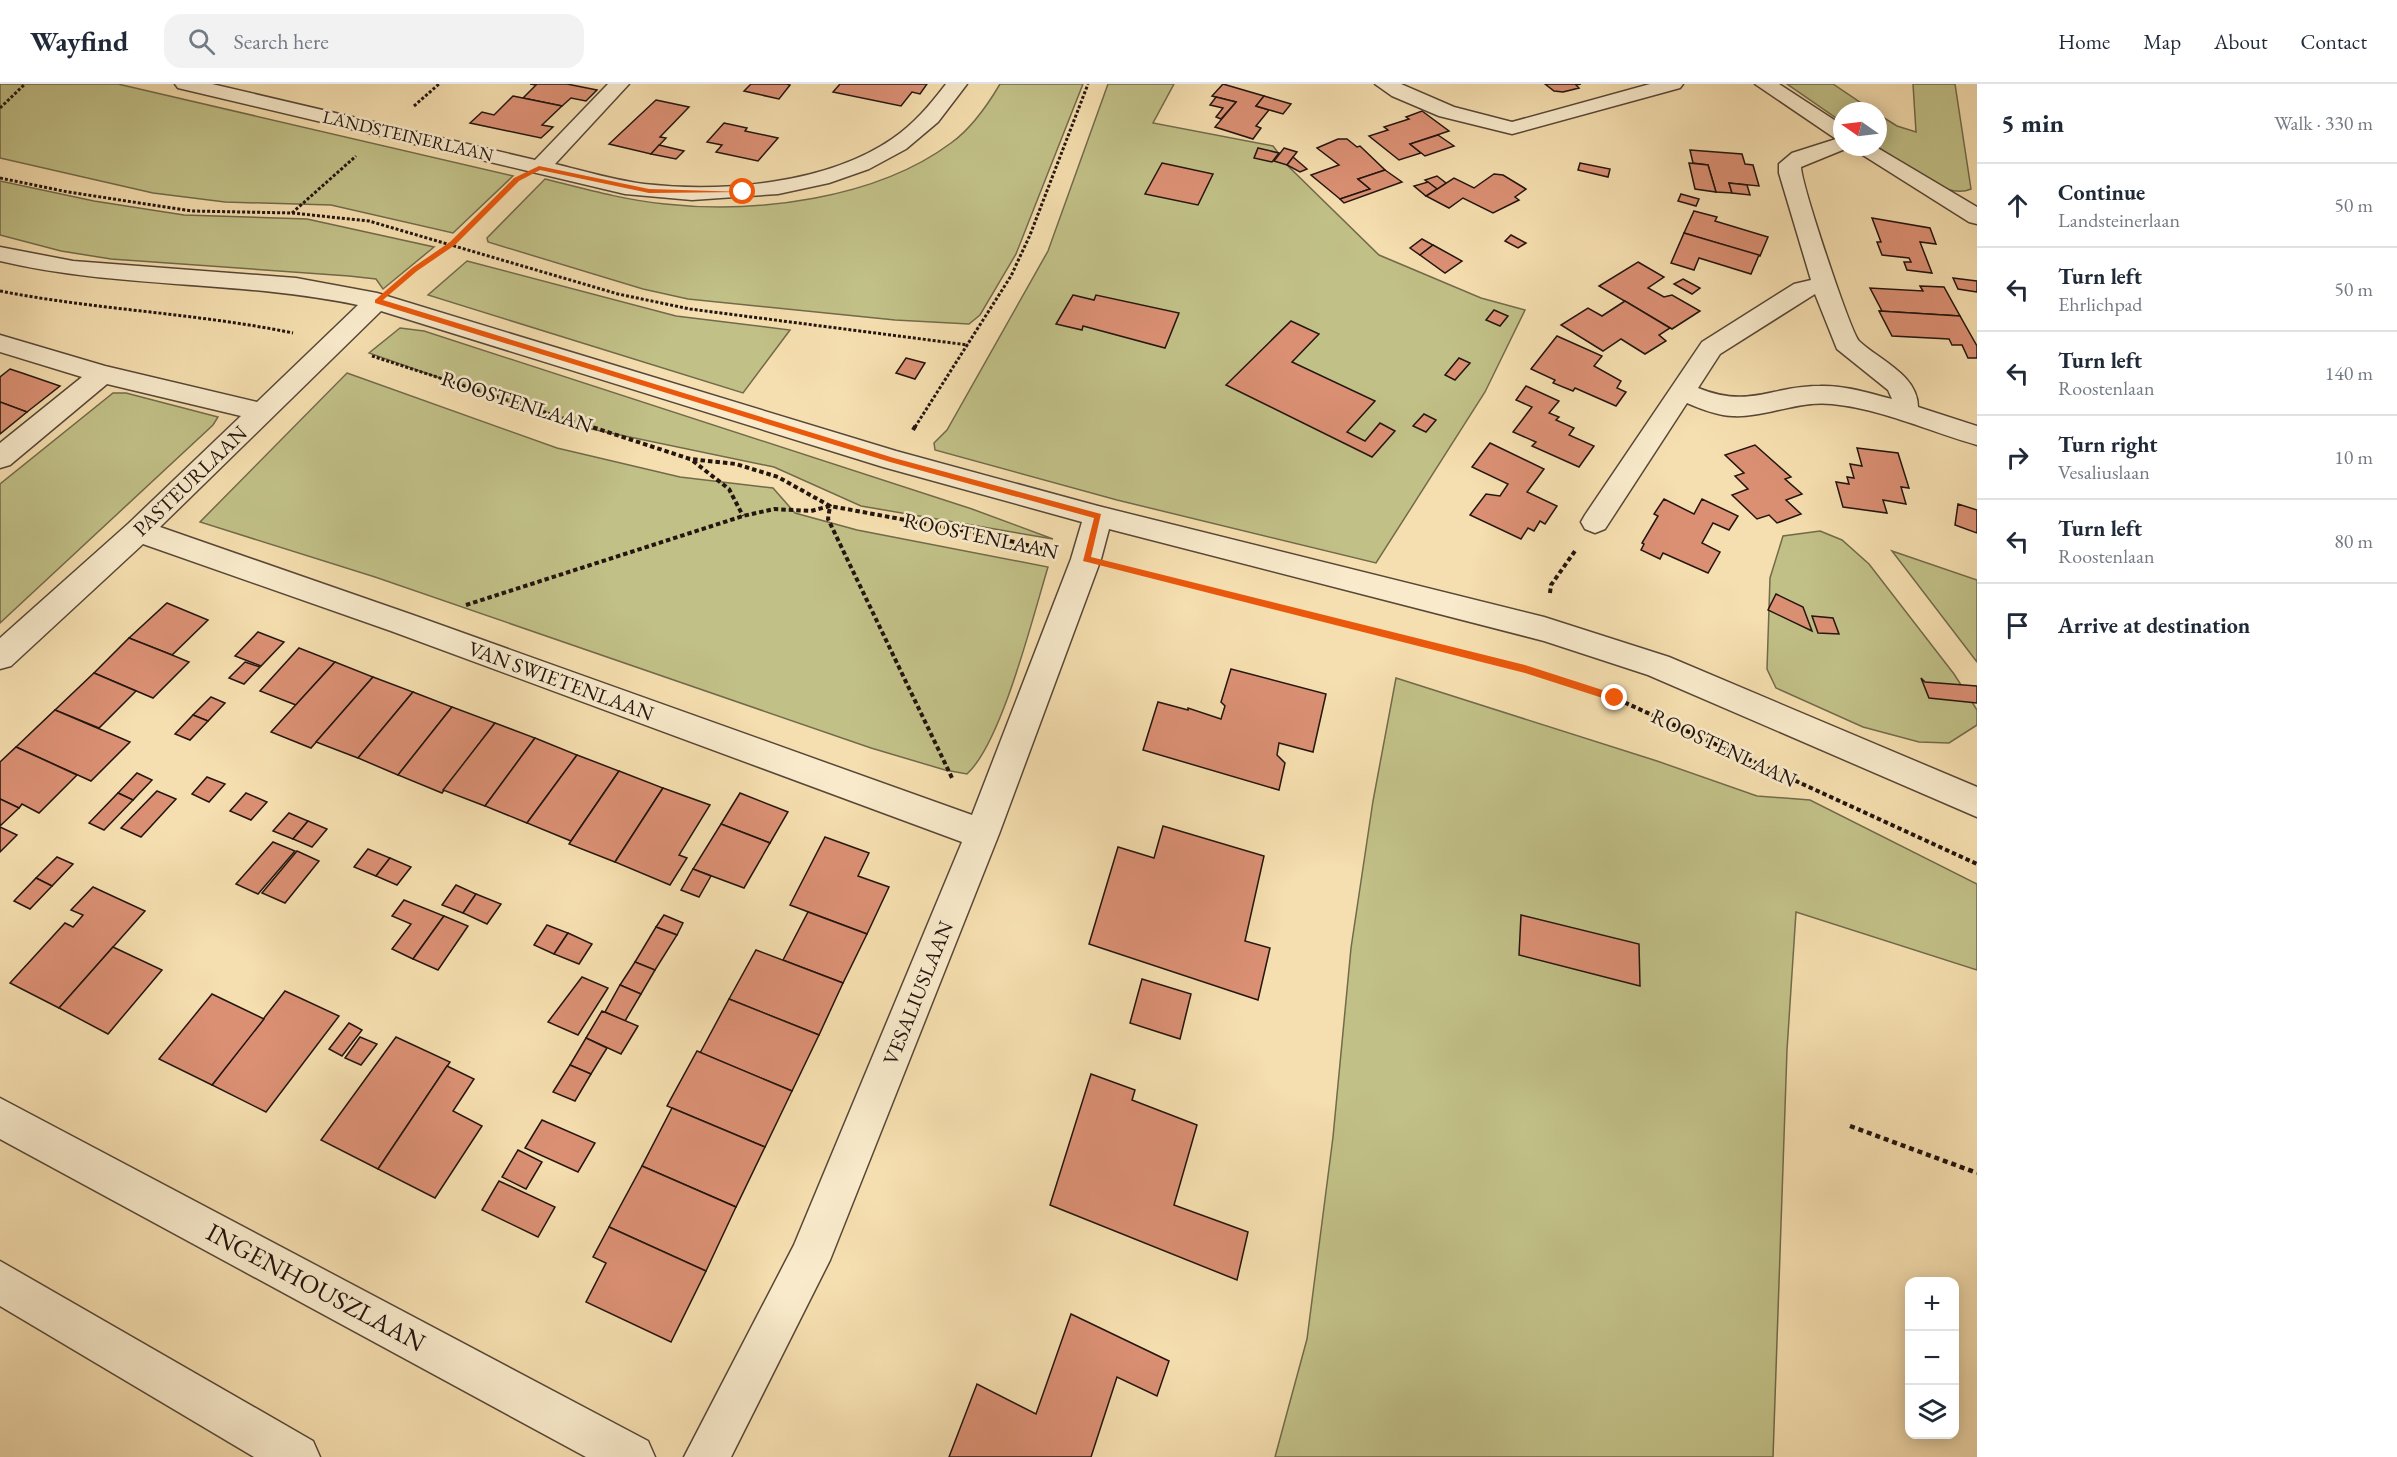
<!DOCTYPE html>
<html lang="en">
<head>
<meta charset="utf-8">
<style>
  :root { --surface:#fff; --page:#f2f2f3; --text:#1f2937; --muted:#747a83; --line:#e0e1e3 }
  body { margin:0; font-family:"EB Garamond",serif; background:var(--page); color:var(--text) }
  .controls { position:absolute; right:18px; bottom:18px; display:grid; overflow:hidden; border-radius:12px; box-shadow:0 3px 15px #0003 }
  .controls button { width:54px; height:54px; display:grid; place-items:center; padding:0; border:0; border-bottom:2px solid var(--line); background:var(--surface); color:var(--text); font:30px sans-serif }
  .compass { position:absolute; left:1833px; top:18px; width:54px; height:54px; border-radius:50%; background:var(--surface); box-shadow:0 3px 15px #0003; rotate:284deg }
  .stop { position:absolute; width:18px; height:18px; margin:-14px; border:4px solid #ea580c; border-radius:50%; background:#fff }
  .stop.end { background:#ea580c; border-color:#fff; box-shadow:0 2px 6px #0008 }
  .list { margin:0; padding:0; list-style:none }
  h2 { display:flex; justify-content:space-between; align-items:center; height:78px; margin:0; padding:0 24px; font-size:26px }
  h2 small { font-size:20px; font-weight:400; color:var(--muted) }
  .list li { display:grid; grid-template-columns:39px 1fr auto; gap:18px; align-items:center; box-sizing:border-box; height:84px; padding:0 24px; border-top:2px solid var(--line) }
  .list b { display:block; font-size:22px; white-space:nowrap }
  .list p { margin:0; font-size:20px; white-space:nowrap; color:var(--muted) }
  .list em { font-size:20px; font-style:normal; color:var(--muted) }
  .icon { flex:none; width:33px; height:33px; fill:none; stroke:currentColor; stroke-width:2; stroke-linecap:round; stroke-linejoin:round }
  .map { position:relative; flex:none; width:1977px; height:1373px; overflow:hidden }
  header { display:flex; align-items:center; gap:36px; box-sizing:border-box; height:84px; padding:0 30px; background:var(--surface); border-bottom:2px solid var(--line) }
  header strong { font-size:28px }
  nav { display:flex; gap:33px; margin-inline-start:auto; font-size:21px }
  .search { width:420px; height:54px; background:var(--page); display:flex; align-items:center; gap:15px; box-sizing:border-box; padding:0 21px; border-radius:18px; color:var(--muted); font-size:22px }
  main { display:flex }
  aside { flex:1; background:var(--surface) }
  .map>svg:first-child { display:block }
</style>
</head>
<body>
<header>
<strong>Wayfind</strong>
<div class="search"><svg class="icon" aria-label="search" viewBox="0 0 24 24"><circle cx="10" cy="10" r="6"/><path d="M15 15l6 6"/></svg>Search here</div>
<nav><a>Home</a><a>Map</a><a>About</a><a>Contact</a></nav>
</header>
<main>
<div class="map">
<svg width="1977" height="1373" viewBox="0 0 1977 1373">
  <rect width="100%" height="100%" fill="#f5deaf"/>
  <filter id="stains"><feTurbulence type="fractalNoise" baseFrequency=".00333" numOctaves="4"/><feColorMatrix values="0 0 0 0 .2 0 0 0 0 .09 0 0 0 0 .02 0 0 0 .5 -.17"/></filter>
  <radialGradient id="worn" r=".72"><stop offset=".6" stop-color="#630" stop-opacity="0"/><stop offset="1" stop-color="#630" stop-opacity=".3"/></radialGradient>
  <g fill="#c1c087" stroke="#726a4b" stroke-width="1.5">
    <path d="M0,0H118L513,92L453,149L331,121L225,118L153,109L0,74Z"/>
    <path d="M1000,0H1083L1016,170L980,231L969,240L895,236L688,215L643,205L488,158L487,154L545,95C585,105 624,116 665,120C756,130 876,115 951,59C972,44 987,22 1000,0Z"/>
    <path d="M1108,0H1174L1153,39L1273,62L1289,83L1379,171L1481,214L1525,226L1485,308L1376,479L1117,416L935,366L934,359L947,346L1048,167Z"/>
    <path d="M1787,0H1833L1873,27H1842V38Z"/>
    <path d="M1913,0H1955L1971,105C1944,117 1900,78 1878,63V30L1897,42L1916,48Z"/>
    <path d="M0,97L94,117L184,131L307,135L434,163L383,205L376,195L349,192L111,175L61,167L0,151Z"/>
    <path d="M467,177L676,232L790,246L743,309L428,211Z"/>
    <path d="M400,244L424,247L972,425L1053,455L861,422L774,383L577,342L369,269Z"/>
    <path d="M347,289L557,364L680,393L773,404L795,429L857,446L1048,483C1033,532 1002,658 967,690L945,686L871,664L375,493L200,438Z"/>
    <path d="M113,309H126L218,333L213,341L0,539V400Z"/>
    <path d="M1820,447L1842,456L1869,480L1954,590L1977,626V641L1949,659L1919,658L1863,643L1776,604L1767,585L1770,494L1783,452Z"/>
    <path d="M1892,467L1977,496V578Z"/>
    <path d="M1396,594L1657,677L1757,712L1810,716L1977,800V886L1796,828L1787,966L1773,1373H1275L1307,1255L1333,1053L1351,864L1373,717Z"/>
  </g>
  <g fill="#db9074" stroke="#23150f" stroke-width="1.5">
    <path d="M530,0H567L597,6L586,17L571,14L562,22L523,14L536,1Z"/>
    <path d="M751,0H787L790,1L779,15L744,7Z"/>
    <path d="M840,0H927L920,10L912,8L901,22L833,8Z"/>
    <path d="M1223,0L1264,12L1256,22L1269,26L1256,42L1261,44L1253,55L1215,43L1236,18L1212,12Z"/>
    <path d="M1545,0H1581L1576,1L1579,4L1563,8L1554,7Z"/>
    <path d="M513,12L562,22L542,41L553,43L541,54L470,39L482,28L494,31Z"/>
    <path d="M1264,12L1291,20L1283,30L1256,22Z"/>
    <path d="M1216,13L1236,18L1221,35L1216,33L1223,24L1210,21Z"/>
    <path d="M656,16L689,23L660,53L666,54L651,70L609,60Z"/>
    <path d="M1422,27L1449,47L1410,60L1421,69L1399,76L1369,52L1388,46L1384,43L1409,35L1406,33Z"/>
    <path d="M724,39L747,44L745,47L778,54L758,77L716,68L722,61L707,58Z"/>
    <path d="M1438,51L1454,62L1425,72L1410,60Z"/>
    <path d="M1338,55H1347L1357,63L1360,62L1385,86L1358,95L1370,105L1340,115L1311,91L1339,81L1317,64Z"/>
    <path d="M659,61L684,67L676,75L651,70Z"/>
    <path d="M1258,64L1279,69L1272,78L1254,74Z"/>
    <path d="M1284,64L1297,68L1287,81L1274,77Z"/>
    <path d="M1690,66L1742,70L1745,80L1753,81L1759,102L1729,99L1732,109L1716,108L1708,81L1693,79Z"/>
    <path d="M1293,73L1307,85L1300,88L1287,81Z"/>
    <path d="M1162,79L1213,90L1198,121L1145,110Z"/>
    <path d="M1580,79L1610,85L1608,93L1578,86Z"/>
    <path d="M1689,79L1708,81L1716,108L1695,105Z"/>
    <path d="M1385,86L1402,98L1344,119L1340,115L1370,105L1358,95Z"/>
    <path d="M1494,90L1503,91L1526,105L1515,113L1519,116L1493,129L1463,114L1449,124L1426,112L1454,94L1474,104Z"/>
    <path d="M1437,92L1446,99L1437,105L1425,96Z"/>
    <path d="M1428,98L1437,105L1426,112L1414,102Z"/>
    <path d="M1729,99L1747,101L1750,111L1732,109Z"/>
    <path d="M1681,110L1699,115L1696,122L1678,117Z"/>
    <path d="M1694,127L1717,133L1715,137L1768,153L1760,172L1684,149Z"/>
    <path d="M1872,134L1930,144L1936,160L1920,158L1932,189L1907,186L1904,178H1911L1909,174L1882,171L1877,158H1881Z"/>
    <path d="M1684,149L1759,171L1751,190L1699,174L1694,186L1671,179Z"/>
    <path d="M1511,151L1526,159L1518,164L1505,157Z"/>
    <path d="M1422,155L1433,161L1420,171L1410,164Z"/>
    <path d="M1433,161L1462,177L1445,189L1420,171Z"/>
    <path d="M1638,178L1664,193L1648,204L1664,213L1672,211L1700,227L1672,245L1599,202Z"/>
    <path d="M1953,194L1977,197V208L1958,205Z"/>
    <path d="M1683,195L1700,204L1692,210L1674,200Z"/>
    <path d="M1920,202L1944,203L1960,232L1879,227H1882L1870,204L1923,207Z"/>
    <path d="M1073,211L1094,216L1096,211L1179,229L1165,264L1083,242L1082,246L1056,240Z"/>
    <path d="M1625,217L1670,244L1659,251L1666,257L1645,270L1621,255L1603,267L1561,241L1588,224L1602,232Z"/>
    <path d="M1494,226L1508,232L1500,242L1486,236Z"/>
    <path d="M1879,227L1960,232L1977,262V274H1968L1962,261H1952L1949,255L1892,252Z"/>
    <path d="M1291,237L1319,250L1292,278L1375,317L1347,348L1365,357L1380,339L1395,347L1372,373L1226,301Z"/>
    <path d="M1557,252L1602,272L1594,282L1621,297L1617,304L1626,308L1616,322L1575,304L1573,307L1553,299L1555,296L1531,285Z"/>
    <path d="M906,274L925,279L915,295L896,289Z"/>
    <path d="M1459,274L1470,279L1455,296L1445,291Z"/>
    <path d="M10,285L25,290L60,302L27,328L0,318V293Z"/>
    <path d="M1526,302L1559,317L1549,329L1559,333L1556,336L1574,344L1569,351L1594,362L1579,383L1532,362L1536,358L1513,348L1532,323L1516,316Z"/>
    <path d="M0,318L27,328L0,350Z"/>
    <path d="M1424,330L1436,336L1426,348L1413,342Z"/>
    <path d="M1490,359L1544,385L1527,408L1557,422L1545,440L1540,437L1534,447L1528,444L1521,455L1470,431L1486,410L1500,412L1508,400L1472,383Z"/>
    <path d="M1755,361L1791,393L1785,395L1802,410L1786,416L1801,430L1777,439L1769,431L1757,435L1732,411L1748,405L1735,392L1744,389L1725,371Z"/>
    <path d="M1857,364L1898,369L1909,404L1901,403L1906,420L1883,416L1887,429L1843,423L1836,398L1849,400L1847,393L1854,394L1850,380L1862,382Z"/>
    <path d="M1664,415L1694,430L1702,415L1738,432L1729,446L1713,439L1702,459L1720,468L1708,489L1663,469L1660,475L1641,466L1644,460L1642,459L1658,432L1654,430Z"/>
    <path d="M1958,420L1977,426V449L1955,441Z"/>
    <path d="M1776,510L1803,523L1812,547L1768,526Z"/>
    <path d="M167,519L208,536L172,571L129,554Z"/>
    <path d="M1812,532L1833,534L1839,550L1818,549Z"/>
    <path d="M258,548L284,558L261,582L235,572Z"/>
    <path d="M129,554L172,571L189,578L153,614L94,589Z"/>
    <path d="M299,564L335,578L296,621L260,607Z"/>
    <path d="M245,578L260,583L244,600L229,594Z"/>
    <path d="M335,578L373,593L311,664L271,648Z"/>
    <path d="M1231,585L1326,610L1313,668L1279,659L1277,671L1285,679L1279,706L1143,666L1158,618L1188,626V624L1221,635L1225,622L1221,618Z"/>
    <path d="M94,589L136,607L99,644L55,626Z"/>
    <path d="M373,593L413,608L358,674L316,658Z"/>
    <path d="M1921,594L1925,598L1977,602V619L1929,614Z"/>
    <path d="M413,608L452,623L398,691L358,674Z"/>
    <path d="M211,613L225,619L208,637L193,631Z"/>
    <path d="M452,623L495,639L442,709L398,691Z"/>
    <path d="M55,626L116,652L130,658L91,697L16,663Z"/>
    <path d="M193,631L208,637L190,656L175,650Z"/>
    <path d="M495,639L535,654L485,722L443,706Z"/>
    <path d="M535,654L577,671L527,739L485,722Z"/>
    <path d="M16,663L77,691L39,729L22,720L19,724L0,715V678Z"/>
    <path d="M577,671L619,687L571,757L527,739Z"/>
    <path d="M619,687L663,704L615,778L569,760Z"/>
    <path d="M137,689L152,696L133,716L118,709Z"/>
    <path d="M207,693L225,700L209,718L192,710Z"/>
    <path d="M663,704L710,721L679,771L687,774L670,801L615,778Z"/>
    <path d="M157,707L176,715L141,753L121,744Z"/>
    <path d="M118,709L133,716L104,746L89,739Z"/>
    <path d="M246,709L267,718L251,736L230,727Z"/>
    <path d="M740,709L788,728L770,759L721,740Z"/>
    <path d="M0,715L19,724L0,742Z"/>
    <path d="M289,729L308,737L293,755L273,747Z"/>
    <path d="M308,737L327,745L312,763L293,755Z"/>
    <path d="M721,740L770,759L744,804L693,785Z"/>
    <path d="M1163,742L1264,772L1245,857L1270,864L1258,916L1089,860L1118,763L1154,774Z"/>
    <path d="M0,743L17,751L0,768Z"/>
    <path d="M825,753L869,769L858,792L889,803L867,850L790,821Z"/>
    <path d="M273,758L295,767L258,810L236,800Z"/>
    <path d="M368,765L390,774L376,792L354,783Z"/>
    <path d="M297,767L319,777L285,819L262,809Z"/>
    <path d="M57,773L73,780L52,802L36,794Z"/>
    <path d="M390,774L411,783L397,801L376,792Z"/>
    <path d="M693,785L711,792L699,813L681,806Z"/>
    <path d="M36,794L52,802L30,825L14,817Z"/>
    <path d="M456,801L476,810L463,829L442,821Z"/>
    <path d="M93,803L145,827L59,924L10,899L65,839L73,843L83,831L71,826Z"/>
    <path d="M476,810L501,820L487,840L463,829Z"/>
    <path d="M404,816L444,832L413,875L392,865L411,840L392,832Z"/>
    <path d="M808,828L867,850L843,899L783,876Z"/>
    <path d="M664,831L683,839L677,851L656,843Z"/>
    <path d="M1521,831L1639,860L1640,902L1519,871Z"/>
    <path d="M444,832L468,842L438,886L413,875Z"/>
    <path d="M547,841L568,849L554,870L534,861Z"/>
    <path d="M656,843L677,851L655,886L635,878Z"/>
    <path d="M568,849L592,860L579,880L554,870Z"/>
    <path d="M113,863L162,886L108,950L59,924Z"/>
    <path d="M756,866L843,899L819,951L729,915Z"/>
    <path d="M635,878L655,886L641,910L620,901Z"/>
    <path d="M582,893L608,904L578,951L548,938Z"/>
    <path d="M1142,895L1191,910L1180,955L1130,939Z"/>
    <path d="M620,901L641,910L625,937L605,928Z"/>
    <path d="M285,907L339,932L266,1028L212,1001Z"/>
    <path d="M212,910L264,935L212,1001L159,975Z"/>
    <path d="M729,915L819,951L792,1007L700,969Z"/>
    <path d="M602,927L638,942L621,970L586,954Z"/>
    <path d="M349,939L362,946L342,972L329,965Z"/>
    <path d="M360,953L377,960L361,981L345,974Z"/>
    <path d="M396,953L450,978L378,1085L321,1056Z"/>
    <path d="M586,954L607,964L591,990L570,981Z"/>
    <path d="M697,967L792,1007L765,1063L667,1022Z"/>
    <path d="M570,981L591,990L575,1017L553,1008Z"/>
    <path d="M447,982L474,995L453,1027L482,1042L435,1114L378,1085Z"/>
    <path d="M1091,990L1135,1006L1132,1016L1197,1041L1174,1121L1248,1148L1237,1196L1050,1121Z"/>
    <path d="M672,1024L765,1063L736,1123L642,1082Z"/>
    <path d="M542,1036L595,1059L578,1088L525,1064Z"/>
    <path d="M518,1066L542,1078L526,1105L502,1093Z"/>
    <path d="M642,1082L736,1123L706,1187L609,1143Z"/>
    <path d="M499,1097L555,1123L538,1153L482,1126Z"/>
    <path d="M609,1143L706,1187L671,1258L586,1218L606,1179L593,1173Z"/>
    <path d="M1071,1230L1169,1277L1157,1312L1117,1293L1091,1373H949L977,1300L1036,1330Z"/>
  </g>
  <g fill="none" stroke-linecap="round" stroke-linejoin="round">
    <g stroke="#584737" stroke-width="3">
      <g id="minor">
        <path d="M175,0H212L535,76L608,0H629L555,80C584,87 614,96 644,100C721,109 827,100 892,55C914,40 930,21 946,0H967L938,38L906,65L869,85L829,99L778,110L692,116L625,110L178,4Z"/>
        <path d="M1375,0H1401L1454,23L1512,38L1650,0H1683L1680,4L1512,50L1439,32L1392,12Z"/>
        <path d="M1755,0H1779L1842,41V63H1876L1977,123V140L1969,138L1850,63L1801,83C1801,99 1850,247 1859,257C1879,276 1918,291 1918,323L1977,342V361C1928,347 1882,325 1832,320C1798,316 1765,334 1732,332C1716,331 1701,325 1687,319L1605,445L1595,449L1585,445L1581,438L1585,431L1702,258L1794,200L1811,196L1779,89V80L1792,69L1836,55ZM1815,210L1837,265L1888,306L1892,315C1869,309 1844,301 1820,302C1770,302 1750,325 1698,304L1720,270Z"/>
        <path d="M0,163L73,177L296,194L377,209L896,367L1098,422L1544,533L1669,573L1977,703V733L1648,591L1544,557L1109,445L1101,475L999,750L830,1176L731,1373H684L794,1161L962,758L391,547L143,460L11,582L0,585V554L129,439L241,332L107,300L10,381L0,384V359L82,293L0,268V251L105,282L257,318L358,221C240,196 118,205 0,177ZM381,227L883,383L1082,438L1071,475L972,731L413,531L160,443Z"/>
        <path d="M0,1014L648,1357L655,1373H586L0,1055Z"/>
        <path d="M0,1177L313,1357L320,1373H254L0,1222Z"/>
      </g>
    </g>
    <g stroke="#23150f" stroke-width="3" stroke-dasharray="3 2" stroke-linecap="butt">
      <path d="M414,22L439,0"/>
      <path d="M0,24L25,0"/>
      <path d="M0,94L68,108L192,127L292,129L369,137L618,210L690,225L968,261"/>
      <path d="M292,129L356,72"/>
      <path d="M407,191L452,159L504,108"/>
      <path d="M0,207C97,226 196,229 293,249"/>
      <path d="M372,272L591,343"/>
      <path d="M915,343L1011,192L1030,151L1088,0"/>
    </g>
    <g stroke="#23150f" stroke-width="4" stroke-dasharray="4.5 3" stroke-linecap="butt">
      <path d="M586,341L690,375L736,380L778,393L830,422L976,449L1048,466"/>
      <path d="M913,346L916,341"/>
      <path d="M693,377L729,405L743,432"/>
      <path d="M1125,485L1525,585L1615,614L1977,780"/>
      <path d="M1550,509L1551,501L1575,467"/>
      <path d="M466,521L743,432L774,425L811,427L830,422L828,435L953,696"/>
    </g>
    <path stroke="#23150f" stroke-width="4.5" stroke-dasharray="5 4" stroke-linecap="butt" d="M1850,1042L1977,1089"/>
    <use href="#minor" fill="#f8eacb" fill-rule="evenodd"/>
  </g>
  <path fill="#ea580c" d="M539,82L649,105L746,108L649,109L540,86L519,97L455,161L417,187L383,216L894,374L1101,430L1091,473L1525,581L1618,611L1620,614L1615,618L1525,589L1083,477L1094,434L890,378L375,219V216L412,184L450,158L514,94Z"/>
  <g text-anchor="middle" stroke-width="5" stroke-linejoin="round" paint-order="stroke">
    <g font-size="18" fill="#23150f" stroke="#f8eacb">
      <text transform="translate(408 52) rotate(13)" y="6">LANDSTEINERLAAN</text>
    </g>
    <g font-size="21" fill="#23150f" stroke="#f8eacb">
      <text transform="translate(517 318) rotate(18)" y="7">ROOSTENLAAN</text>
      <text transform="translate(190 397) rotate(-44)" y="7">PASTEURLAAN</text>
      <text transform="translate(981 452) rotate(12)" y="7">ROOSTENLAAN</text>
      <text transform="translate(561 597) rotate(20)" y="7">VAN SWIETENLAAN</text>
      <text transform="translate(1724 664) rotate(25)" y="7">ROOSTENLAAN</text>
      <text transform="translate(918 909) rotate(-68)" y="7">VESALIUSLAAN</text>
    </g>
    <g font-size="26" fill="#23150f" stroke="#f8eacb">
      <text transform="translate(316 1203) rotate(28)" y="9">INGENHOUSZLAAN</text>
    </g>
  </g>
  <rect width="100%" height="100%" filter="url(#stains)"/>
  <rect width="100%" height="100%" fill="url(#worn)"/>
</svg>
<div class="controls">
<button>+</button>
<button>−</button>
<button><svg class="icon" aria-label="layers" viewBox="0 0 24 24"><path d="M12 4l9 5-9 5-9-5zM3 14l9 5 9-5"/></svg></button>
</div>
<svg class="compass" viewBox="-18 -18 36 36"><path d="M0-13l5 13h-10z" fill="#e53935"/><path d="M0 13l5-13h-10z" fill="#747a83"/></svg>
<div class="stop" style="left:743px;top:108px"></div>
<div class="stop end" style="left:1615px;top:614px"></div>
</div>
<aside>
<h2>5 min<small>Walk · 330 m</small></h2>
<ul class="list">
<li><svg class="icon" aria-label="ahead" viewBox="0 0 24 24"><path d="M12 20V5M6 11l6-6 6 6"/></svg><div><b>Continue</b><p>Landsteinerlaan</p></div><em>50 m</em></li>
<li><svg class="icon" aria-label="left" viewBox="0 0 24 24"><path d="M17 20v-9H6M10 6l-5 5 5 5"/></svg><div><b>Turn left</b><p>Ehrlichpad</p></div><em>50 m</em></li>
<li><svg class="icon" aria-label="left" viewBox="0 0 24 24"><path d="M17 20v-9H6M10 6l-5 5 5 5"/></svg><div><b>Turn left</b><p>Roostenlaan</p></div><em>140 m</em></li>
<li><svg class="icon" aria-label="right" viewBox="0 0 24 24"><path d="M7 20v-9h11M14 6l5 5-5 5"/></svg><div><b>Turn right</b><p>Vesaliuslaan</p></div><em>10 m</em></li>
<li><svg class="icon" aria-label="left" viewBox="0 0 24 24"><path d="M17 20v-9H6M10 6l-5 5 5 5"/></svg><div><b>Turn left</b><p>Roostenlaan</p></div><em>80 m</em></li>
<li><svg class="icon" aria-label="arrive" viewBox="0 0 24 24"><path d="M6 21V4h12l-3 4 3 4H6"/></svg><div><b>Arrive at destination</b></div></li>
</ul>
</aside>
</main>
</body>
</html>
